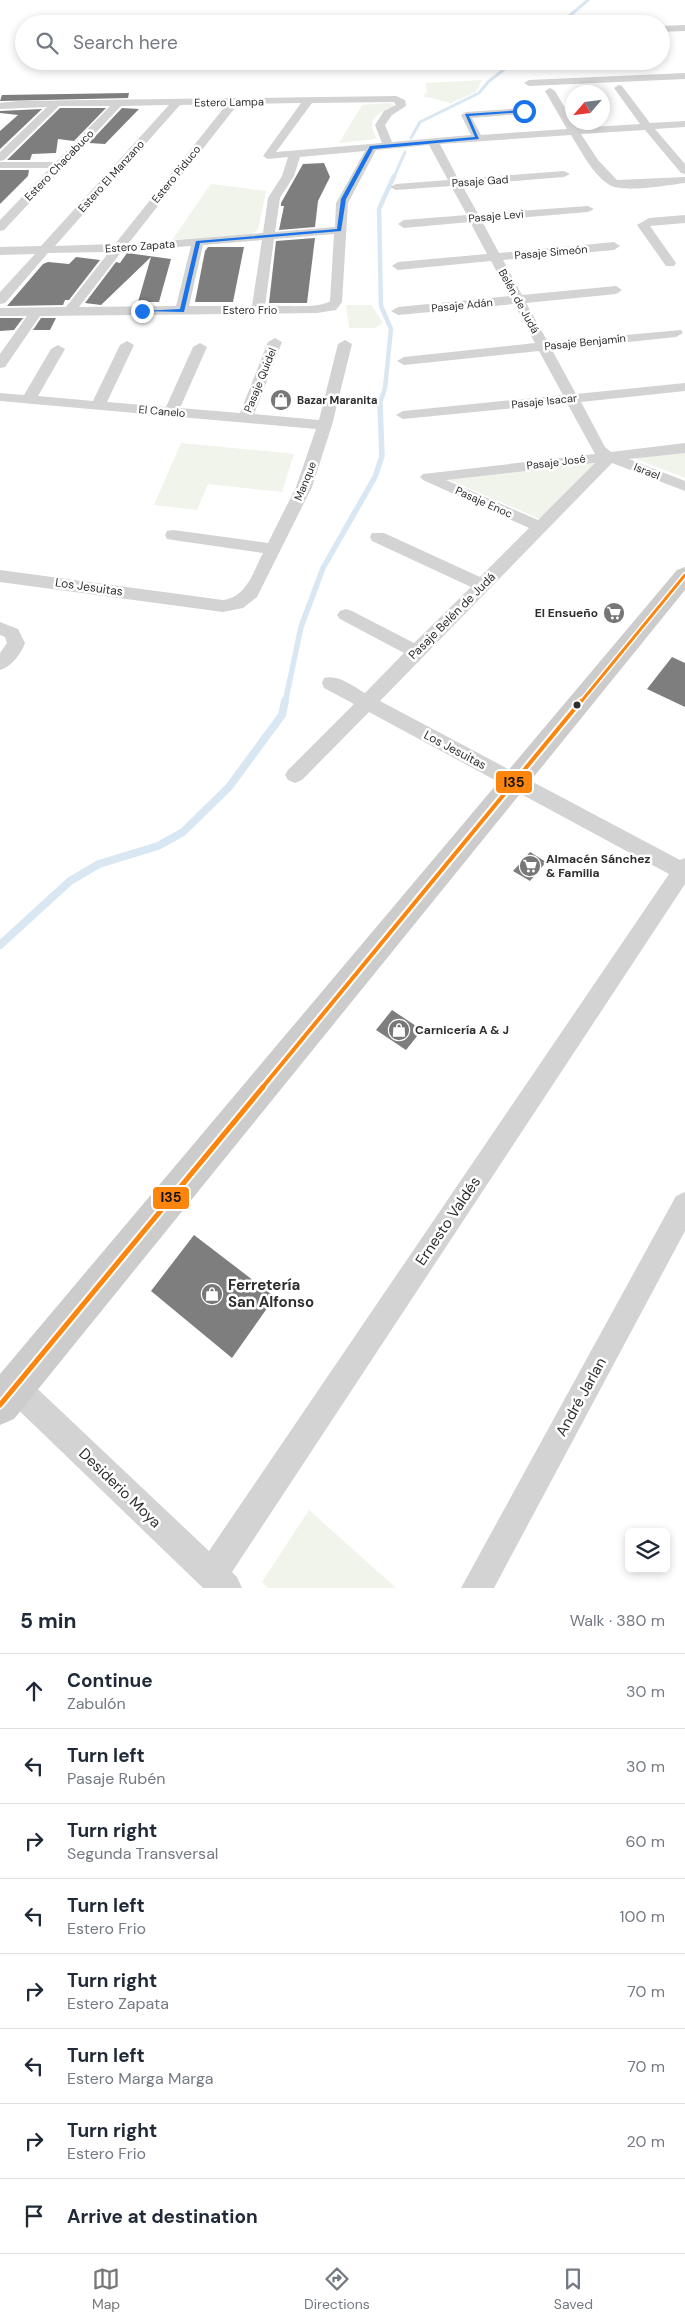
<!DOCTYPE html>
<html lang="en">
<head>
<meta charset="utf-8">
<style>
  :root { --surface:#fff; --page:#f2f2f3; --text:#1f2937; --muted:#747a83; --line:#e0e1e3; --accent:#777 }
  body { margin:0; font-family:"DM Sans",sans-serif; background:var(--page); color:var(--text) }
  .controls { position:absolute; right:15px; bottom:15px; display:grid; overflow:hidden; border-radius:8px; box-shadow:0 2px 8px #0003 }
  .controls button { width:45px; height:45px; display:grid; place-items:center; padding:0; border:0; border-bottom:1px solid var(--line); background:var(--surface); color:var(--text); font:25px sans-serif }
  .compass { position:absolute; left:565px; top:85px; width:45px; height:45px; border-radius:50%; background:var(--surface); box-shadow:0 2px 8px #0003; rotate:242deg }
  .stop { position:absolute; width:15px; height:15px; margin:-11px; border:4px solid #1a73e8; border-radius:50%; background:#fff }
  .stop.end { background:#1a73e8; border-color:#fff; box-shadow:0 1px 5px #0008 }
  .list { margin:0; padding:0; list-style:none }
  h2 { display:flex; justify-content:space-between; align-items:center; height:65px; margin:0; padding:0 20px; font-size:21px }
  h2 small { font-size:16px; font-weight:400; color:var(--muted) }
  .list li { display:grid; grid-template-columns:32px 1fr auto; gap:15px; align-items:center; box-sizing:border-box; height:75px; padding:0 20px; border-top:1px solid var(--line) }
  .list b { display:block; font-size:19px; white-space:nowrap }
  .list p { margin:0; font-size:16px; white-space:nowrap; color:var(--muted) }
  .list em { font-size:16px; font-style:normal; color:var(--muted) }
  .icon { flex:none; width:28px; height:28px; fill:none; stroke:currentColor; stroke-width:2; stroke-linecap:round; stroke-linejoin:round }
  .map { position:relative; flex:none; width:685px; height:1588px; overflow:hidden }
  .search { position:absolute; background:var(--surface); box-shadow:0 2px 8px #0003; left:15px; right:15px; top:15px; height:55px; display:flex; align-items:center; gap:12px; box-sizing:border-box; padding:0 18px; border-radius:28px; color:var(--muted); font-size:19px }
  .sheet { height:665px; background:var(--surface) }
  nav { display:flex; justify-content:space-around; align-items:center; box-sizing:border-box; height:70px; border-top:1px solid var(--line); background:var(--surface); font-size:14px; color:var(--muted) }
  nav a { display:grid; justify-items:center; gap:2px }
  nav .on { color:var(--accent) }
  .map>svg:first-child { display:block }
</style>
</head>
<body>
<div class="map">
<svg width="685" height="1588" viewBox="0 0 685 1588">
  <rect width="100%" height="100%" fill="#fff"/>
  <g fill="#f0f4eb">
    <path d="M482,80L476,92L451,103L423,96L427,93L426,83Z"/>
    <path d="M388,103L393,104L394,106C379,113 365,118 376,137L375,139L339,143L362,105Z"/>
    <path d="M211,184L266,191L258,230L251,234L172,240Z"/>
    <path d="M346,305H371L383,323L375,328H349Z"/>
    <path d="M181,443L294,454L282,492L208,484L197,510L154,505Z"/>
    <path d="M685,450V478L634,458Z"/>
    <path d="M601,463L542,520L445,478Z"/>
    <path d="M309,1510L396,1588H268L262,1582Z"/>
  </g>
  <g fill="none" stroke-linecap="round" stroke-linejoin="round">
    <g stroke="#d8e7f2" stroke-width="3">
      <path d="M560,24L588,0"/>
      <path d="M411,138L420,122L479,93L488,82L515,61"/>
      <path d="M394,177L405,152"/>
    </g>
    <path stroke="#d8e7f2" stroke-width="4.5" d="M379,406L385,388L391,329L381,306L379,209L394,176"/>
    <path stroke="#d8e7f2" stroke-width="5.5" d="M285,703L301,627L323,568L375,477L382,456L380,404"/>
    <path stroke="#d8e7f2" stroke-width="8" d="M0,945L70,881L99,864L158,846L183,832L229,787L282,715L285,701"/>
  </g>
  <g fill="#7e7e7e">
    <path d="M129,93L128,98L0,101L2,95Z"/>
    <path d="M60,108H106L74,141L58,139L56,153L32,154L30,160H7Z"/>
    <path d="M122,108L139,109L105,144L89,143Z"/>
    <path d="M42,109L0,149V131L18,115L0,113V111Z"/>
    <path d="M324,163L330,177L318,201L315,227L279,230L284,206H281V203L303,164Z"/>
    <path d="M0,170H29L28,176L0,204Z"/>
    <path d="M315,238L307,303H269L276,241Z"/>
    <path d="M208,247H244L233,302H195L205,251Z"/>
    <path d="M127,253L171,259L159,302H138L151,257L101,305L85,303L116,262L120,263Z"/>
    <path d="M76,257L100,260L69,300H65L63,305L7,306L43,264L48,262L69,264Z"/>
    <path d="M0,318H23L14,330L0,331Z"/>
    <path d="M41,318H56L50,330H33Z"/>
    <path d="M672,657L685,663V707L647,689Z"/>
    <path d="M530,852L546,862L530,881L513,871Z"/>
    <path d="M392,1010L422,1030L406,1050L376,1030Z"/>
    <path d="M194,1235L275,1297L232,1358L151,1291Z"/>
  </g>
  <g fill="none" stroke-linecap="round" stroke-linejoin="round">
    <g fill="#d3d3d3" fill-rule="evenodd">
      <path d="M685,25V31L661,32V26Z"/>
      <path d="M685,73V79L529,86L524,83L529,80Z"/>
      <path d="M619,85L622,86L650,123L685,121V127L655,129L685,164V174L681,173L645,130L581,134L598,160L617,180L685,177V183C668,185 621,194 608,184C592,173 581,151 571,135L440,144L458,179L564,171L570,174L564,177L462,185L478,214L588,206L594,209L588,212L482,221L499,253L614,242L620,246L614,250L503,260L522,295L616,286L622,290L616,294L526,303L548,342L681,330L683,333L676,337L552,350L576,394L685,383V391L581,402L605,447L611,452L685,443V453L629,459L685,481V491L612,463L380,701L680,860L685,858V884L232,1572L237,1577L242,1588H203L5,1397L1,1387L5,1377L15,1373L25,1377L209,1551L669,874L369,712L302,780L295,783L288,780L285,775L288,770L354,704L324,688L322,683L324,678C338,674 353,686 365,693L404,653L340,619L337,615L340,611L346,609L352,611L414,643L471,587L372,541L370,537L372,533H384L480,577L529,528L423,480L420,477L423,474L595,454L567,403L403,419L396,415L403,411L563,395L539,351L404,365L397,361L404,357L535,343L514,304L398,315L391,311L398,307L510,296L491,261L398,270L392,266L398,262L487,254L470,222L404,228L398,224L404,220L467,215L451,186L396,190L390,187L396,184L448,180L429,145L376,150L348,203L342,302L336,310L317,313L40,316L5,367L0,368V354L27,316H0V308L66,307L109,252L48,253L5,303L0,304V292L35,254L0,255V247L41,246L169,105L121,106L4,230L0,231V220L50,168H0V162H56L110,106H59L4,160L0,161V152L47,107L0,109V103L18,101L396,96L405,100L406,106L392,115L385,125L392,142L471,135L461,115L466,112L524,108L529,111L524,114L472,118L481,135L567,129L545,91L550,88L555,91L577,128L640,124L614,88ZM394,102L396,105L384,111L375,125L382,143L276,152L312,103ZM301,103L263,156L268,159L288,157L282,176L268,198L263,233L128,244L238,104ZM227,104L115,244L55,246L180,105ZM365,151L336,203L335,227L275,232L280,198L294,176L300,157ZM334,234L330,301C320,309 279,305 265,306L274,239ZM262,240L252,306H189L203,245ZM191,246L176,306L79,307L122,251ZM595,463L538,520L446,480Z"/>
      <path d="M685,215V223L650,226L676,263L674,266H666L637,225L649,218Z"/>
      <path d="M275,338L282,342L254,414L319,420L338,344L345,340L352,344L332,425L312,487L257,597L243,608L223,612L0,582V570L223,600C247,597 253,572 263,553L173,540L167,539L165,535L167,531L173,530L268,543L296,487L316,429L0,401V393L24,395L51,349L58,345L65,349L38,396L93,401L120,345L127,341L134,345L107,402L166,407L193,347L200,343L207,347L180,408L240,413L268,342Z"/>
      <path d="M0,622L18,629L25,643C21,654 11,667 0,670V653L7,643L5,637L0,635Z"/>
      <path d="M685,1192V1231L494,1588H461L676,1196Z"/>
    </g>
    <path fill="#ccc" fill-rule="evenodd" d="M685,567V590L14,1419L0,1425V1374L677,570Z"/>
    <g stroke="#fff" stroke-width="6">
      <path id="bus-1-far2" d="M580,703L685,575"/>
    </g>
    <g stroke="#fff" stroke-width="8">
      <path id="bus-1-far1" d="M262,1088L581,701"/>
    </g>
    <g stroke="#fff" stroke-width="9">
      <path id="bus-1" d="M0,1405L263,1087"/>
    </g>
    <use href="#bus-1-far2" stroke="#fc850d" stroke-width="3"/>
    <use href="#bus-1-far1" stroke="#fc850d" stroke-width="4"/>
    <use href="#bus-1" stroke="#fc850d" stroke-width="5"/>
  </g>
  <path fill="#1a73e8" d="M524,110L525,112L469,116L479,139L373,149L346,199L341,231L200,243L184,312L140,311L180,309L196,241L337,229L341,199L370,146L475,137L465,114Z"/>
  <defs>
    <g id="shop-disc" transform="scale(1.125)"><circle r="9.5" fill="#777" stroke="#fff"/><path d="M-5-2.5h2.3a2.7 3.5 0 0 1 5.4 0H5L5.5 6h-11ZM-1.5-2.5h3a1.5 2.3 0 0 0-3 0Z" fill="#fff"/></g>
    <g id="supermarket-disc" transform="scale(1.125)"><circle r="9.5" fill="#777" stroke="#fff"/><path d="M-6-5.5h2.5l.6 2H6L4.5 2H-2.5L-4.4-4H-6ZM-1.5 3.2a1.3 1.3 0 1 0 .1 0ZM3 3.2a1.3 1.3 0 1 0 .1 0Z" fill="#fff"/></g>
  </defs>
  <g fill-rule="evenodd">
    <use href="#shop-disc" x="281" y="400"/>
    <use href="#supermarket-disc" x="614" y="613"/>
    <use href="#supermarket-disc" x="530" y="866"/>
    <use href="#shop-disc" x="399" y="1030"/>
    <use href="#shop-disc" x="212" y="1294"/>
  </g>
  <circle fill="#2e2e2e" stroke="#fff" stroke-width="2" cx="577" cy="705" r="4.5"/>
  <g text-anchor="middle" stroke-width="5" stroke-linejoin="round" paint-order="stroke">
    <g font-size="11" fill="#2e2e2e" stroke="#fff">
      <text transform="translate(229 102) rotate(-1)" y="4">Estero Lampa</text>
      <text transform="translate(59 165) rotate(-46)" y="4">Estero Chacabuco</text>
      <text transform="translate(176 174) rotate(-51)" y="4">Estero Piduco</text>
      <text transform="translate(111 176) rotate(-48)" y="4">Estero El Manzano</text>
      <text transform="translate(480 181) rotate(-4)" y="4">Pasaje Gad</text>
      <text transform="translate(496 216) rotate(-5)" y="4">Pasaje Levi</text>
      <text transform="translate(140 246) rotate(-4)" y="4">Estero Zapata</text>
      <text transform="translate(551 252) rotate(-5)" y="4">Pasaje Simeón</text>
      <text transform="translate(519 301) rotate(61)" y="4">Belén de Judá</text>
      <text transform="translate(462 305) rotate(-6)" y="4">Pasaje Adán</text>
      <text x="250" y="314">Estero Frio</text>
      <text transform="translate(585 342) rotate(-6)" y="4">Pasaje Benjamín</text>
      <text transform="translate(260 380) rotate(-68)" y="4">Pasaje Quidel</text>
      <text transform="translate(544 401) rotate(-6)" y="4">Pasaje Isacar</text>
      <text transform="translate(162 411) rotate(5)" y="4">El Canelo</text>
      <text transform="translate(556 462) rotate(-7)" y="4">Pasaje José</text>
      <text transform="translate(647 471) rotate(22)" y="4">Israel</text>
      <text transform="translate(305 481) rotate(-68)" y="4">Manque</text>
      <text transform="translate(484 502) rotate(24)" y="4">Pasaje Enoc</text>
    </g>
    <g font-size="11" font-weight="bold" fill="#2e2e2e" stroke="#fff" text-anchor="start">
      <text x="297" y="404">Bazar Maranita</text>
    </g>
    <g font-size="12" fill="#2e2e2e" stroke="#fff">
      <text transform="translate(89 587) rotate(8)" y="4">Los Jesuitas</text>
      <text transform="translate(452 616) rotate(-45)" y="4">Pasaje Belén de Judá</text>
      <text transform="translate(455 750) rotate(28)" y="4">Los Jesuitas</text>
    </g>
    <g font-size="12" font-weight="bold" fill="#2e2e2e" stroke="#fff" text-anchor="start">
      <text x="598" y="617" text-anchor="end">El Ensueño</text>
      <text x="546" y="863">Almacén Sánchez<tspan x="546" dy="14">&amp; Familia</tspan></text>
      <text x="415" y="1034">Carnicería A &amp; J</text>
    </g>
    <g font-size="15" fill="#2e2e2e" stroke="#fff">
      <text transform="translate(448 1221) rotate(-56)" y="5">Ernesto Valdés</text>
      <text transform="translate(581 1397) rotate(-61)" y="5">André Jarlan</text>
      <text transform="translate(120 1488) rotate(44)" y="5">Desiderio Moya</text>
    </g>
    <g font-size="15" font-weight="bold" fill="#2e2e2e" stroke="#fff" text-anchor="start">
      <text x="228" y="1290">Ferretería<tspan x="228" dy="17">San Alfonso</tspan></text>
    </g>
  </g>
  <g stroke="#fff" stroke-width="2">
    <rect x="495" y="770" width="38" height="24" rx="5" fill="#fc850d"/>
    <rect x="152" y="1186" width="38" height="24" rx="5" fill="#fc850d"/>
  </g>
  <g font-size="14" text-anchor="middle" font-weight="bold" fill="#111">
    <text x="514" y="787">I35</text>
    <text x="171" y="1202">I35</text>
  </g>
</svg>
<div class="controls">
<button><svg class="icon" aria-label="layers" viewBox="0 0 24 24"><path d="M12 4l9 5-9 5-9-5zM3 14l9 5 9-5"/></svg></button>
</div>
<svg class="compass" viewBox="-18 -18 36 36"><path d="M0-13l5 13h-10z" fill="#e53935"/><path d="M0 13l5-13h-10z" fill="#747a83"/></svg>
<div class="stop" style="left:524px;top:111px"></div>
<div class="stop end" style="left:142px;top:311px"></div>
<div class="search"><svg class="icon" aria-label="search" viewBox="0 0 24 24"><circle cx="10" cy="10" r="6"/><path d="M15 15l6 6"/></svg>Search here</div>
</div>
<section class="sheet">
<h2>5 min<small>Walk · 380 m</small></h2>
<ul class="list">
<li><svg class="icon" aria-label="ahead" viewBox="0 0 24 24"><path d="M12 20V5M6 11l6-6 6 6"/></svg><div><b>Continue</b><p>Zabulón</p></div><em>30 m</em></li>
<li><svg class="icon" aria-label="left" viewBox="0 0 24 24"><path d="M17 20v-9H6M10 6l-5 5 5 5"/></svg><div><b>Turn left</b><p>Pasaje Rubén</p></div><em>30 m</em></li>
<li><svg class="icon" aria-label="right" viewBox="0 0 24 24"><path d="M7 20v-9h11M14 6l5 5-5 5"/></svg><div><b>Turn right</b><p>Segunda Transversal</p></div><em>60 m</em></li>
<li><svg class="icon" aria-label="left" viewBox="0 0 24 24"><path d="M17 20v-9H6M10 6l-5 5 5 5"/></svg><div><b>Turn left</b><p>Estero Frio</p></div><em>100 m</em></li>
<li><svg class="icon" aria-label="right" viewBox="0 0 24 24"><path d="M7 20v-9h11M14 6l5 5-5 5"/></svg><div><b>Turn right</b><p>Estero Zapata</p></div><em>70 m</em></li>
<li><svg class="icon" aria-label="left" viewBox="0 0 24 24"><path d="M17 20v-9H6M10 6l-5 5 5 5"/></svg><div><b>Turn left</b><p>Estero Marga Marga</p></div><em>70 m</em></li>
<li><svg class="icon" aria-label="right" viewBox="0 0 24 24"><path d="M7 20v-9h11M14 6l5 5-5 5"/></svg><div><b>Turn right</b><p>Estero Frio</p></div><em>20 m</em></li>
<li><svg class="icon" aria-label="arrive" viewBox="0 0 24 24"><path d="M6 21V4h12l-3 4 3 4H6"/></svg><div><b>Arrive at destination</b></div></li>
</ul>
</section>
<nav>
<a class="on"><svg class="icon" aria-label="map" viewBox="0 0 24 24"><path d="M3 6l6-2 6 2 6-2v14l-6 2-6-2-6 2zM9 4v14M15 6v14"/></svg>Map</a>
<a><svg class="icon" aria-label="directions" viewBox="0 0 24 24"><path d="M12 3l9 9-9 9-9-9zM9 14v-3h6M13 9l2 2-2 2"/></svg>Directions</a>
<a><svg class="icon" aria-label="saved" viewBox="0 0 24 24"><path d="M7 4h10v16l-5-4-5 4z"/></svg>Saved</a>
</nav>
</body>
</html>
